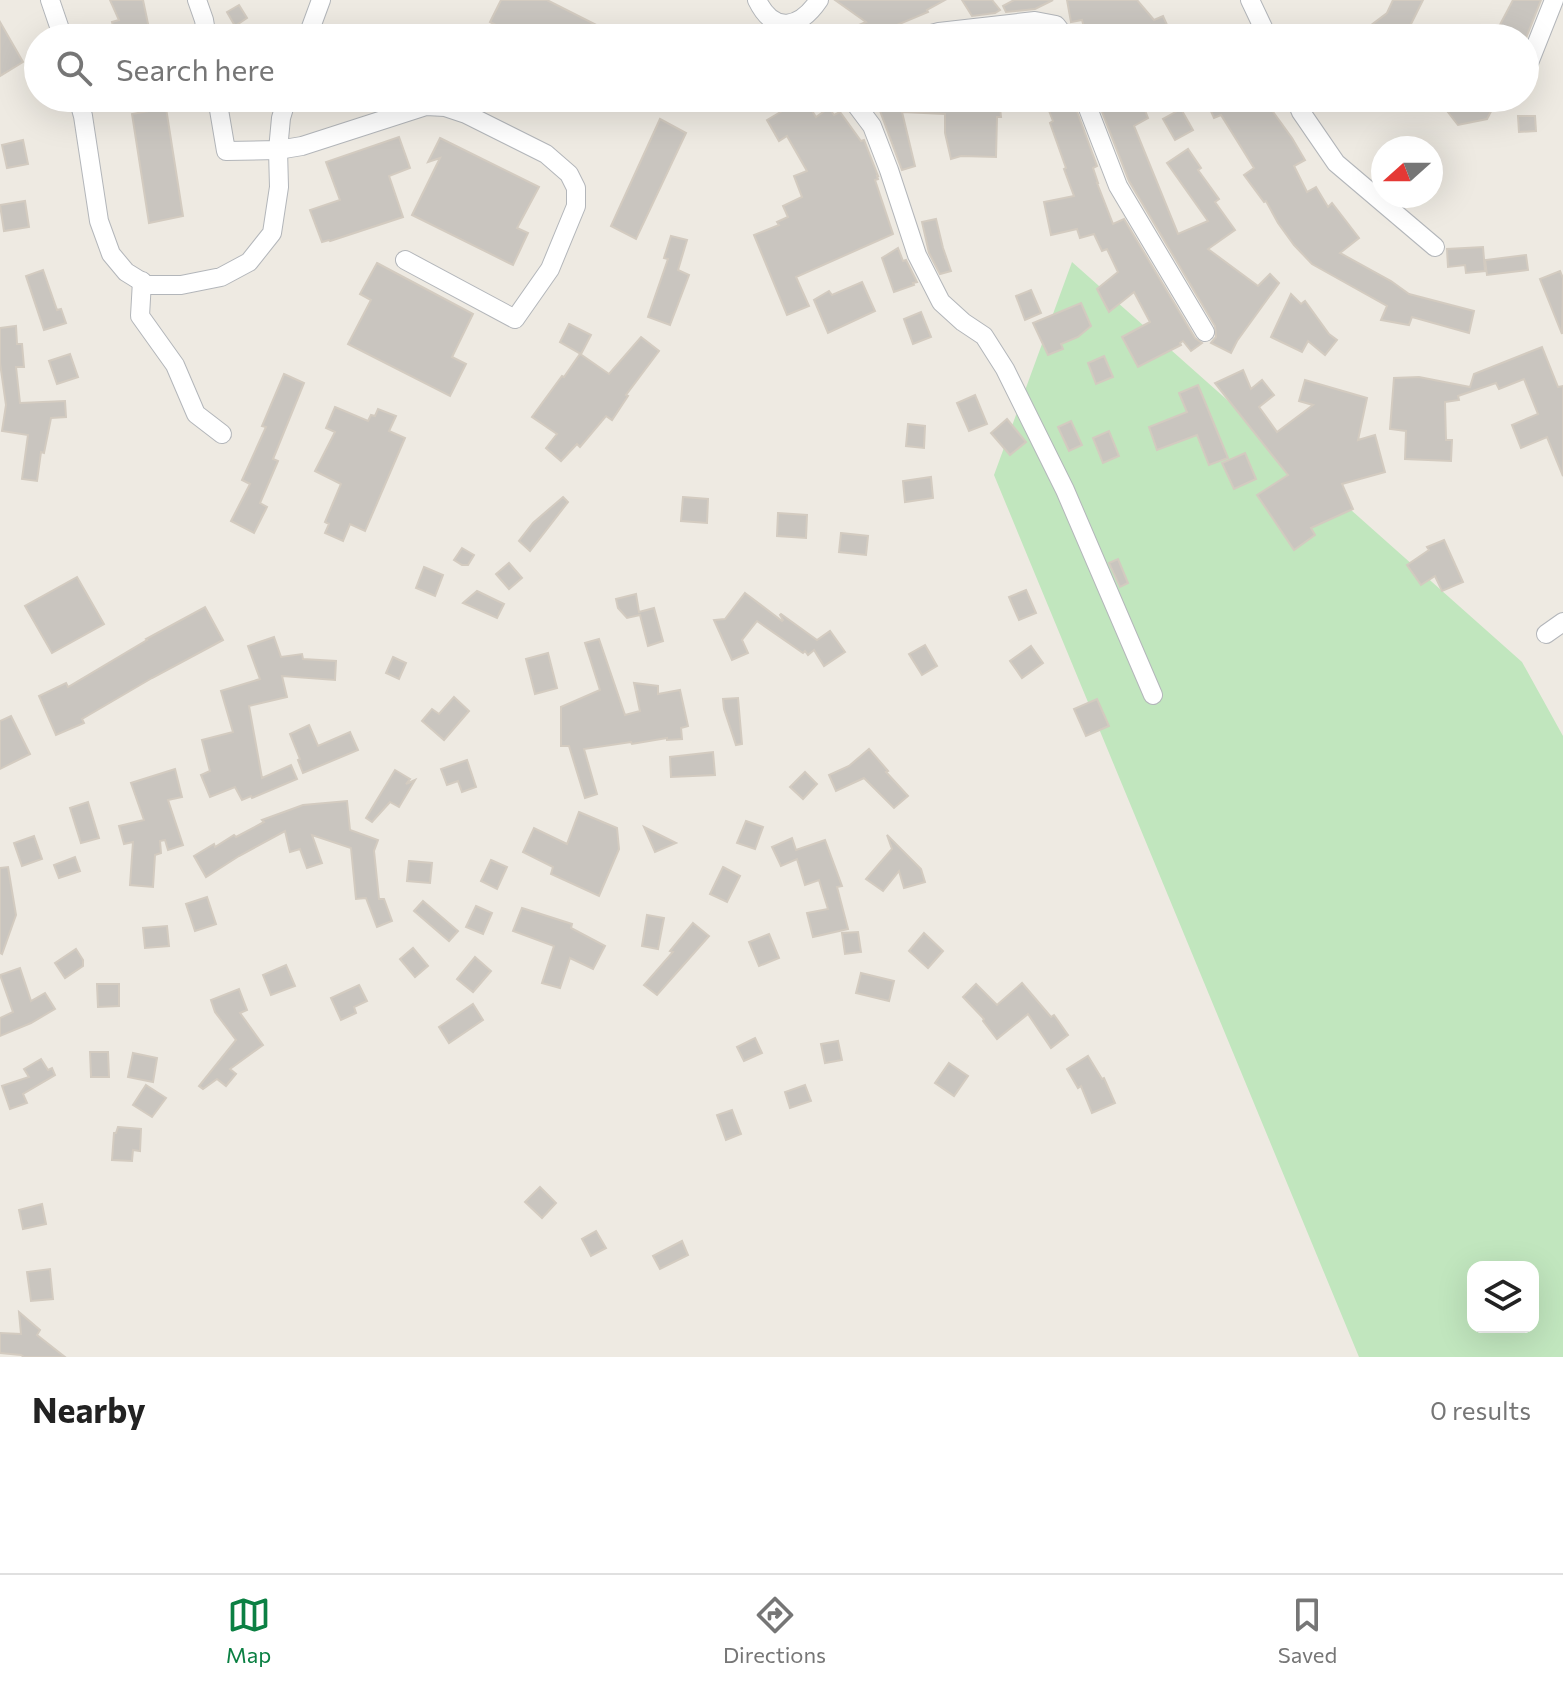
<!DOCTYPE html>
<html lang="en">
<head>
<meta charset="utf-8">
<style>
  :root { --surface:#fff; --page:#f6f6f6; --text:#222; --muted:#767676; --line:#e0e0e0; --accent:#0b8043 }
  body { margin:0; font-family:Commissioner,sans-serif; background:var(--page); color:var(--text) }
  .controls { position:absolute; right:24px; bottom:24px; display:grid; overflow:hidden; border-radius:16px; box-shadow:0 8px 32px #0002 }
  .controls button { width:72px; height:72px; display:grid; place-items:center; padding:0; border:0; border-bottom:2px solid var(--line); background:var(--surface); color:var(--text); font:40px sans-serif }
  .compass { position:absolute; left:1371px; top:136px; width:72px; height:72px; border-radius:50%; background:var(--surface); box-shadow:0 8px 32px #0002; rotate:249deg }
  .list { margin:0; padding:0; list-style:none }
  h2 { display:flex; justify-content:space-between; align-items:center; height:104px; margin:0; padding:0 32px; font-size:34px }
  h2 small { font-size:26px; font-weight:400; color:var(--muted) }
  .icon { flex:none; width:44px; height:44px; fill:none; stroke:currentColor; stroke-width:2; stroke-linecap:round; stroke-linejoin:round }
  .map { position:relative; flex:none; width:1563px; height:1357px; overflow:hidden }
  .search { position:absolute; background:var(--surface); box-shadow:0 8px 32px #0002; left:24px; right:24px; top:24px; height:88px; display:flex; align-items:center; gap:20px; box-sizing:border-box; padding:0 28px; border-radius:44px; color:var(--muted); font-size:30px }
  .sheet { height:216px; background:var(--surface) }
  nav { display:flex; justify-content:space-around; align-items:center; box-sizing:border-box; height:112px; border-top:2px solid var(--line); background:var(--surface); font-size:22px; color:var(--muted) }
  nav a { display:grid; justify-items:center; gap:4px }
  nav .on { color:var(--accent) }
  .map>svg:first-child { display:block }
</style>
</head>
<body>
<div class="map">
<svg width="1563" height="1357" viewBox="0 0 1563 1357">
  <rect width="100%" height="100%" fill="#eeeae2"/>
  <path fill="#c1e6be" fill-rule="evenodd" d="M1072,262L1522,662L1563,736V1357H1359L994,475ZM1473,1267H1533V1327H1473Z"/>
  <g fill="#c9c5bf" stroke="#d3cbc0" stroke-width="2">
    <path d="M110,0H143L151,38H116L112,22L119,20Z"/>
    <path d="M501,0H547L622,38H521L490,22Z"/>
    <path d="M835,0H945L927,10L928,12L892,27L895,35L888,38H829L866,22Z"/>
    <path d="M962,0H992L1000,10L995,13L972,16Z"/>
    <path d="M1014,0H1053L1035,9L1006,12L1003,6Z"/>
    <path d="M1067,0H1137L1154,20L1163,16L1173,38H1087L1082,20L1071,22Z"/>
    <path d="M1393,0H1423L1404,38H1354L1387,13Z"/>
    <path d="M1513,0H1541L1526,38H1493Z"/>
    <path d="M239,5L247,18L235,26L227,12Z"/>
    <path d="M0,22L23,62L0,76Z"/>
    <path d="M804,98L816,117L829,108L834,115L840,112L861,141L864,140L878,176H877L878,179L875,180L893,234L796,277L809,306L787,315L754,235L779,225L777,222L788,217L783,206L802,197L794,176L807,171L787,136L779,141L767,120Z"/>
    <path d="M909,98H999L1001,117H997L996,157L961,156L951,159L945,133V114L902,112L915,166L902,170L880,111H876L873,107Z"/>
    <path d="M1044,98H1072L1097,166L1093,168L1098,183H1097L1113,224L1124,219L1195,338L1202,343L1191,351L1183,341L1180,343L1181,345L1138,367L1122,337L1150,322L1134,292L1109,312L1097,289L1118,272L1107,249L1102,251L1094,234L1080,238L1077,229L1051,235L1044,202L1074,196L1064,169L1066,168L1050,123L1053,121Z"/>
    <path d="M1105,98H1140L1148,118L1134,126L1178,234L1208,221L1167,163L1188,149L1201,168L1198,170L1219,199L1215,202L1235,230L1208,249L1258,286L1270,274L1279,283L1237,341L1231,353L1211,343L1216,337L1215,326L1129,181L1099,104L1106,101Z"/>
    <path d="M1205,98H1263L1292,138L1305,160L1294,166L1307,192L1316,187L1328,207L1332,203L1359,238L1340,253L1391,281L1409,294L1474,311L1469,333L1412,317L1409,325L1381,320L1387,306L1312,264L1294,245L1278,223L1266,201L1264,202L1244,175L1254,168L1221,115L1214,118Z"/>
    <path d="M1437,98H1498L1487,119L1458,125Z"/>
    <path d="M166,108L183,216L149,223L132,114Z"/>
    <path d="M1181,109L1193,130L1175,140L1163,119Z"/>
    <path d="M1518,116H1535L1536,131L1519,132Z"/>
    <path d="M660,119L686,133L636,239L611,226Z"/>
    <path d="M399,137L410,168L389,176L403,217L330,241L329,240L322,242L310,210L340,200L326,162Z"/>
    <path d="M440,138L539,187L517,228L528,233L513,265L412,215L440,158L428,162Z"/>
    <path d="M23,140L28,164L7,168L2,145Z"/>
    <path d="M25,201L29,227L4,231L0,205Z"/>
    <path d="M936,219L943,248L951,271L940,274L929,253L922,222Z"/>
    <path d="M671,236L687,240L678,270L689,275L670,325L648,317L668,259L664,258Z"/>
    <path d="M1483,247L1485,271L1466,273L1465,265L1448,267L1447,249Z"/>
    <path d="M898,248L903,261L906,260L917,282L913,283L914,285L894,292L882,258Z"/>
    <path d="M1526,255L1528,270L1487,275L1485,260Z"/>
    <path d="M377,263L473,314L452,357L466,364L450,396L348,344L371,300L360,294Z"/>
    <path d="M43,270L57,310L61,309L66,323L44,330L26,276Z"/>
    <path d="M1560,271L1563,278L1562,334L1540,279Z"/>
    <path d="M862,282L875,311L828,333L814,300L829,291L832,295Z"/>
    <path d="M1031,290L1041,313L1025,320L1016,296Z"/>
    <path d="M1291,294L1301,304L1305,301L1329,334L1337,340L1325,355L1308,341L1302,352L1271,337Z"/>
    <path d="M1081,303L1091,326L1078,337L1061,344L1063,349L1048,355L1033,323Z"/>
    <path d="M921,312L931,337L913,344L904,319Z"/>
    <path d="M569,324L591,335L581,354L560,342Z"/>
    <path d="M16,326L17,344H22L24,367H16L20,403L65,401L66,417L51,418L44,453L41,452L37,481L22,479L28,435L2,431L6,405L0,363V328Z"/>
    <path d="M641,337L659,351L626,395L628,396L612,420L606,416L580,447L577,444L561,461L546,448L557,434L532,417L562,376L564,377L580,354L609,374Z"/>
    <path d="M1542,347L1558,387L1563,386V476L1547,437L1521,448L1512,425L1538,414L1524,379L1499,389L1496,383L1458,396L1459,400L1445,402L1446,440H1452L1451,461L1405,459L1406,431L1390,429L1394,378L1419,377L1470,387L1474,374Z"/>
    <path d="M70,354L78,377L57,384L49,361Z"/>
    <path d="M1104,356L1113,377L1096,384L1088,363Z"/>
    <path d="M1243,370L1251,389L1262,380L1274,395L1259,407L1277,432L1313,405L1299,401L1305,380L1367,398L1358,440L1375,435L1385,472L1342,484L1353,509L1311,528L1315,535L1294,550L1257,495L1288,475L1215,383Z"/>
    <path d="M284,374L304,383L273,459L278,461L260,503L267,507L254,533L231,521L250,484L242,480L266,427L262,426Z"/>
    <path d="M1198,385L1228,458L1209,465L1197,435L1157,450L1149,427L1187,412L1179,393Z"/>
    <path d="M975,395L987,424L969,431L957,403Z"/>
    <path d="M335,407L368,421L371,415L375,416L378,409L396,416L389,431L405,438L365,531L350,524L343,541L325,533L329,524L325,522L341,484L315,471L335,432L326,428Z"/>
    <path d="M1007,419L1026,442L1010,455L991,433Z"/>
    <path d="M1071,421L1082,445L1069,451L1058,427Z"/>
    <path d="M908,424L925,426L924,448L906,446Z"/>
    <path d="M1109,431L1119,456L1103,463L1093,438Z"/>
    <path d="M1245,453L1256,479L1234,489L1222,463Z"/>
    <path d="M931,477L933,498L905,502L903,481Z"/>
    <path d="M563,497L568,502L530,551L519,541L533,523Z"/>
    <path d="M683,497L708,499L707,523L681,521Z"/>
    <path d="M778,513L807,515L806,538L777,536Z"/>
    <path d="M841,533L868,536L866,555L839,552Z"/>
    <path d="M1444,540L1463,582L1442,591L1435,576L1421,585L1407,565L1429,550L1427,547Z"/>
    <path d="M462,548L474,555L468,565H462L454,560Z"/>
    <path d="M1118,559L1128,583L1120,587L1109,563Z"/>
    <path d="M509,563L522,578L509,589L496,574Z"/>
    <path d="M424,567L443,575L435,596L416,588Z"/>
    <path d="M77,577L104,624L52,653L25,606Z"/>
    <path d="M1026,590L1036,613L1019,620L1009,597Z"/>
    <path d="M477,591L504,604L497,618L463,603Z"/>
    <path d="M745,593L782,621L783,620L780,615L781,614L817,640L830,631L845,652L824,666L814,650L808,655L805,651L803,653L757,621L742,640L748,653L732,660L714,620L725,619Z"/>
    <path d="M636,594L639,612L654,608L663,641L648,646L640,615L627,618L618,608L616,599Z"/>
    <path d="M205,607L223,640L152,678L82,719L84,723L56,735L39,696L66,683L68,687L147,640L146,639Z"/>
    <path d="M274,637L281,657L302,654L303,659L336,661L335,680L282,676L287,697L249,706L262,778L291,765L297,779L252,798L251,796L242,800L235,787L210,797L201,775L210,771L202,740L233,732L221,691L260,679L248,646Z"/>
    <path d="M599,639L625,715L640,711L634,683L658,686V694L680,690L688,726L681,728L682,739L667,740V738L632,744L631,742L584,749L597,794L585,798L569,746H561V707L600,690L585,643Z"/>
    <path d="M925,645L937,666L922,675L909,654Z"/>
    <path d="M1031,646L1043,663L1022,678L1010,661Z"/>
    <path d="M548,653L557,688L535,694L526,659Z"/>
    <path d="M393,657L406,663L399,679L386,673Z"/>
    <path d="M454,697L469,711L444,740L422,721L432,709L439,714Z"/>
    <path d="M738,698L742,744L736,745L724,709L723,699Z"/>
    <path d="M1097,699L1109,726L1086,736L1074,709Z"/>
    <path d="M11,716L30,754L0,769V721Z"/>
    <path d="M309,725L318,746L350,732L358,750L303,773L298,760L300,759L290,734Z"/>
    <path d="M869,749L888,771L886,772L908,796L894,808L864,778L836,791L829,775L849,766Z"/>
    <path d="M713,752L715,775L671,777L670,757Z"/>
    <path d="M467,760L476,787L462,792L458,781L447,785L441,769Z"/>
    <path d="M175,769L182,797L168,800L183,845L168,850L165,840L160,841L161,853L155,855L153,887L130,885L133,842L124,844L119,826L144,820L131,783Z"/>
    <path d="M395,770L410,779L406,784L415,780L399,807L390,802L372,822L366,818Z"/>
    <path d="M805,772L817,784L803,799L790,787Z"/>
    <path d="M347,801L350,830L378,840L374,851L379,899H384L392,921L377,927L366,898L356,899L351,848L312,835L322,863L307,868L300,849L290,852L285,831L239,856L206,877L194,856L214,844L215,847L234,835L236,837L264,822L262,820L303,805Z"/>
    <path d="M88,802L99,838L81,843L70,808Z"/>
    <path d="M579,812L617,828L619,849L599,896L551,874L553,867L523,852L534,828L567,844Z"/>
    <path d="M746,821L763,827L755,849L737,843Z"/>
    <path d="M644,827L676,843L655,852Z"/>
    <path d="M887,835L921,869L925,882L904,888L899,871L883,891L866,879L892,849Z"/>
    <path d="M34,836L42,859L22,866L14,843Z"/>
    <path d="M792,838L796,850L825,840L842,886L837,887L848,929L813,937L807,913L828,909L819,880L805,885L797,859L781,866L772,847Z"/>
    <path d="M75,857L80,871L59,878L54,865Z"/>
    <path d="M491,860L507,867L497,889L481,881Z"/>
    <path d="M409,861L432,863L430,883L407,881Z"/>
    <path d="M8,867L16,915L2,954L0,953V868Z"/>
    <path d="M723,867L740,876L727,902L710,894Z"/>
    <path d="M207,897L216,924L195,931L186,904Z"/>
    <path d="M423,901L458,931L449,941L414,911Z"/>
    <path d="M476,906L492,913L483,934L466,927Z"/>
    <path d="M522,908L572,924L571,928L605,946L593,969L570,958L560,988L542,983L554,946L513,931Z"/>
    <path d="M647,915L664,918L658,949L642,946Z"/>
    <path d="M693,923L709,936L657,995L644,985L673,952L670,951Z"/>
    <path d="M167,926L169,946L145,948L143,928Z"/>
    <path d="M858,932L861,952L845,954L842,933Z"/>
    <path d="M924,933L943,951L928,968L909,951Z"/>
    <path d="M769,934L779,958L759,966L749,942Z"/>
    <path d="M413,948L428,966L415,977L400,959Z"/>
    <path d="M76,949L83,960V966L65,978L55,963Z"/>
    <path d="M475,957L491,971L473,992L457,979Z"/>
    <path d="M286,965L295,986L271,995L263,975Z"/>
    <path d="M20,968L31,1001L45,993L55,1009L31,1023L0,1036V1018L13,1012L0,975Z"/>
    <path d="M861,973L894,981L889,1001L856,993Z"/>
    <path d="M1022,983L1051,1017L1054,1015L1068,1035L1051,1048L1028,1014L997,1039L983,1021L984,1019L963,997L976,984L997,1005Z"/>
    <path d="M97,984H119V1006L98,1007Z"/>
    <path d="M359,985L367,1001L354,1007L356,1013L341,1020L331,998Z"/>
    <path d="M239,989L247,1010L240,1013L263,1045L230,1069L236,1074L226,1086L217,1079L203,1089L199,1086L236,1040L215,1012L211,1000Z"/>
    <path d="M473,1004L483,1020L449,1043L439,1027Z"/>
    <path d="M755,1038L762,1053L744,1061L737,1047Z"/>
    <path d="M838,1041L842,1060L825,1063L821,1044Z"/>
    <path d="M90,1052H108L109,1077H91Z"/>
    <path d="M133,1053L157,1058L153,1082L128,1077Z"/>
    <path d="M1088,1056L1102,1079L1104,1078L1115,1103L1092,1113L1081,1086L1078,1088L1067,1069Z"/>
    <path d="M41,1059L48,1070L52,1068L55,1075L23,1094L27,1103L10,1109L2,1086L29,1077L24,1069Z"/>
    <path d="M949,1063L968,1076L954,1096L935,1083Z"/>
    <path d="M146,1085L166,1098L152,1117L133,1105Z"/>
    <path d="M805,1085L811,1101L790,1108L785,1092Z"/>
    <path d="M732,1110L741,1134L726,1140L717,1115Z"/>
    <path d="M118,1127L141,1129L140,1151L133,1150L132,1161L112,1160L114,1133H116Z"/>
    <path d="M540,1187L556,1203L542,1218L525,1202Z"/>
    <path d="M42,1204L46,1224L23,1229L19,1210Z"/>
    <path d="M596,1231L606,1248L591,1256L582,1239Z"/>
    <path d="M682,1241L688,1255L660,1269L653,1256Z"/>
    <path d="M50,1269L53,1299L31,1301L27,1272Z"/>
    <path d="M19,1312L40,1330L37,1335L65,1357H24L21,1355L0,1353V1333L21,1334Z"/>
  </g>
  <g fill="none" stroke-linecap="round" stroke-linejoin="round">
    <g stroke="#b3b6ba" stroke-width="20">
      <g id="street">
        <path d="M50,0L63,38"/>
        <path d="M197,0L204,20L207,38"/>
        <path d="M757,0C774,35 800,28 819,0"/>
        <path d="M1250,0L1268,38"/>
        <path d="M307,38L321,0"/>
        <path d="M917,38L939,32L1035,21L1056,25L1066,38"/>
        <path d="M1525,73L1554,0"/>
        <path d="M78,98L83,116L99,221L111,254L126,272L147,285H181L221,277L249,262L272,233L279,187L278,150L281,118L287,98"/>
        <path d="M217,98L226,151L278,150L302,146L426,106L445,107L466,114L546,154L569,174L576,188V206L550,269L515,319L405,260"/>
        <path d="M851,98L872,126L889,170L917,255L941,302L963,322L984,336L1005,369L1065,490L1153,695"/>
        <path d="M1084,98L1118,186L1205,332"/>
        <path d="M1295,98L1301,112L1336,163L1435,247"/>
        <path d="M142,281L140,316L175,365L196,414L222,434"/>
        <path d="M1546,634L1563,622"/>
      </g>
    </g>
    <use href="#street" stroke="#fff" stroke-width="18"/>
  </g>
</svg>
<div class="controls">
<button><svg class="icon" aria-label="layers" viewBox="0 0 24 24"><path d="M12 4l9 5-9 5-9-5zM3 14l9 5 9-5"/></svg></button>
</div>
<svg class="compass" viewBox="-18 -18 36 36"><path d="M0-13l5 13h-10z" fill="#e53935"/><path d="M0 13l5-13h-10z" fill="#767676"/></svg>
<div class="search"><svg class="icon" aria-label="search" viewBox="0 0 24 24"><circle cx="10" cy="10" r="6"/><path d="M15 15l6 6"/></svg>Search here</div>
</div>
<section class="sheet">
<h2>Nearby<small>0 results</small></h2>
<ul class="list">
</ul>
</section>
<nav>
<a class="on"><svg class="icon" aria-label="map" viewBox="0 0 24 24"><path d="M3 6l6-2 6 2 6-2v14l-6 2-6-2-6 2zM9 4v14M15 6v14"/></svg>Map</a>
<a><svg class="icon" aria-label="directions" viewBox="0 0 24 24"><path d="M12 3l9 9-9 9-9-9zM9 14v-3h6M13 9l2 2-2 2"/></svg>Directions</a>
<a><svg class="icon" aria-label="saved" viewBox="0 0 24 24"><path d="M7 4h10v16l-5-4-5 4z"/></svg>Saved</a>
</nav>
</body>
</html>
